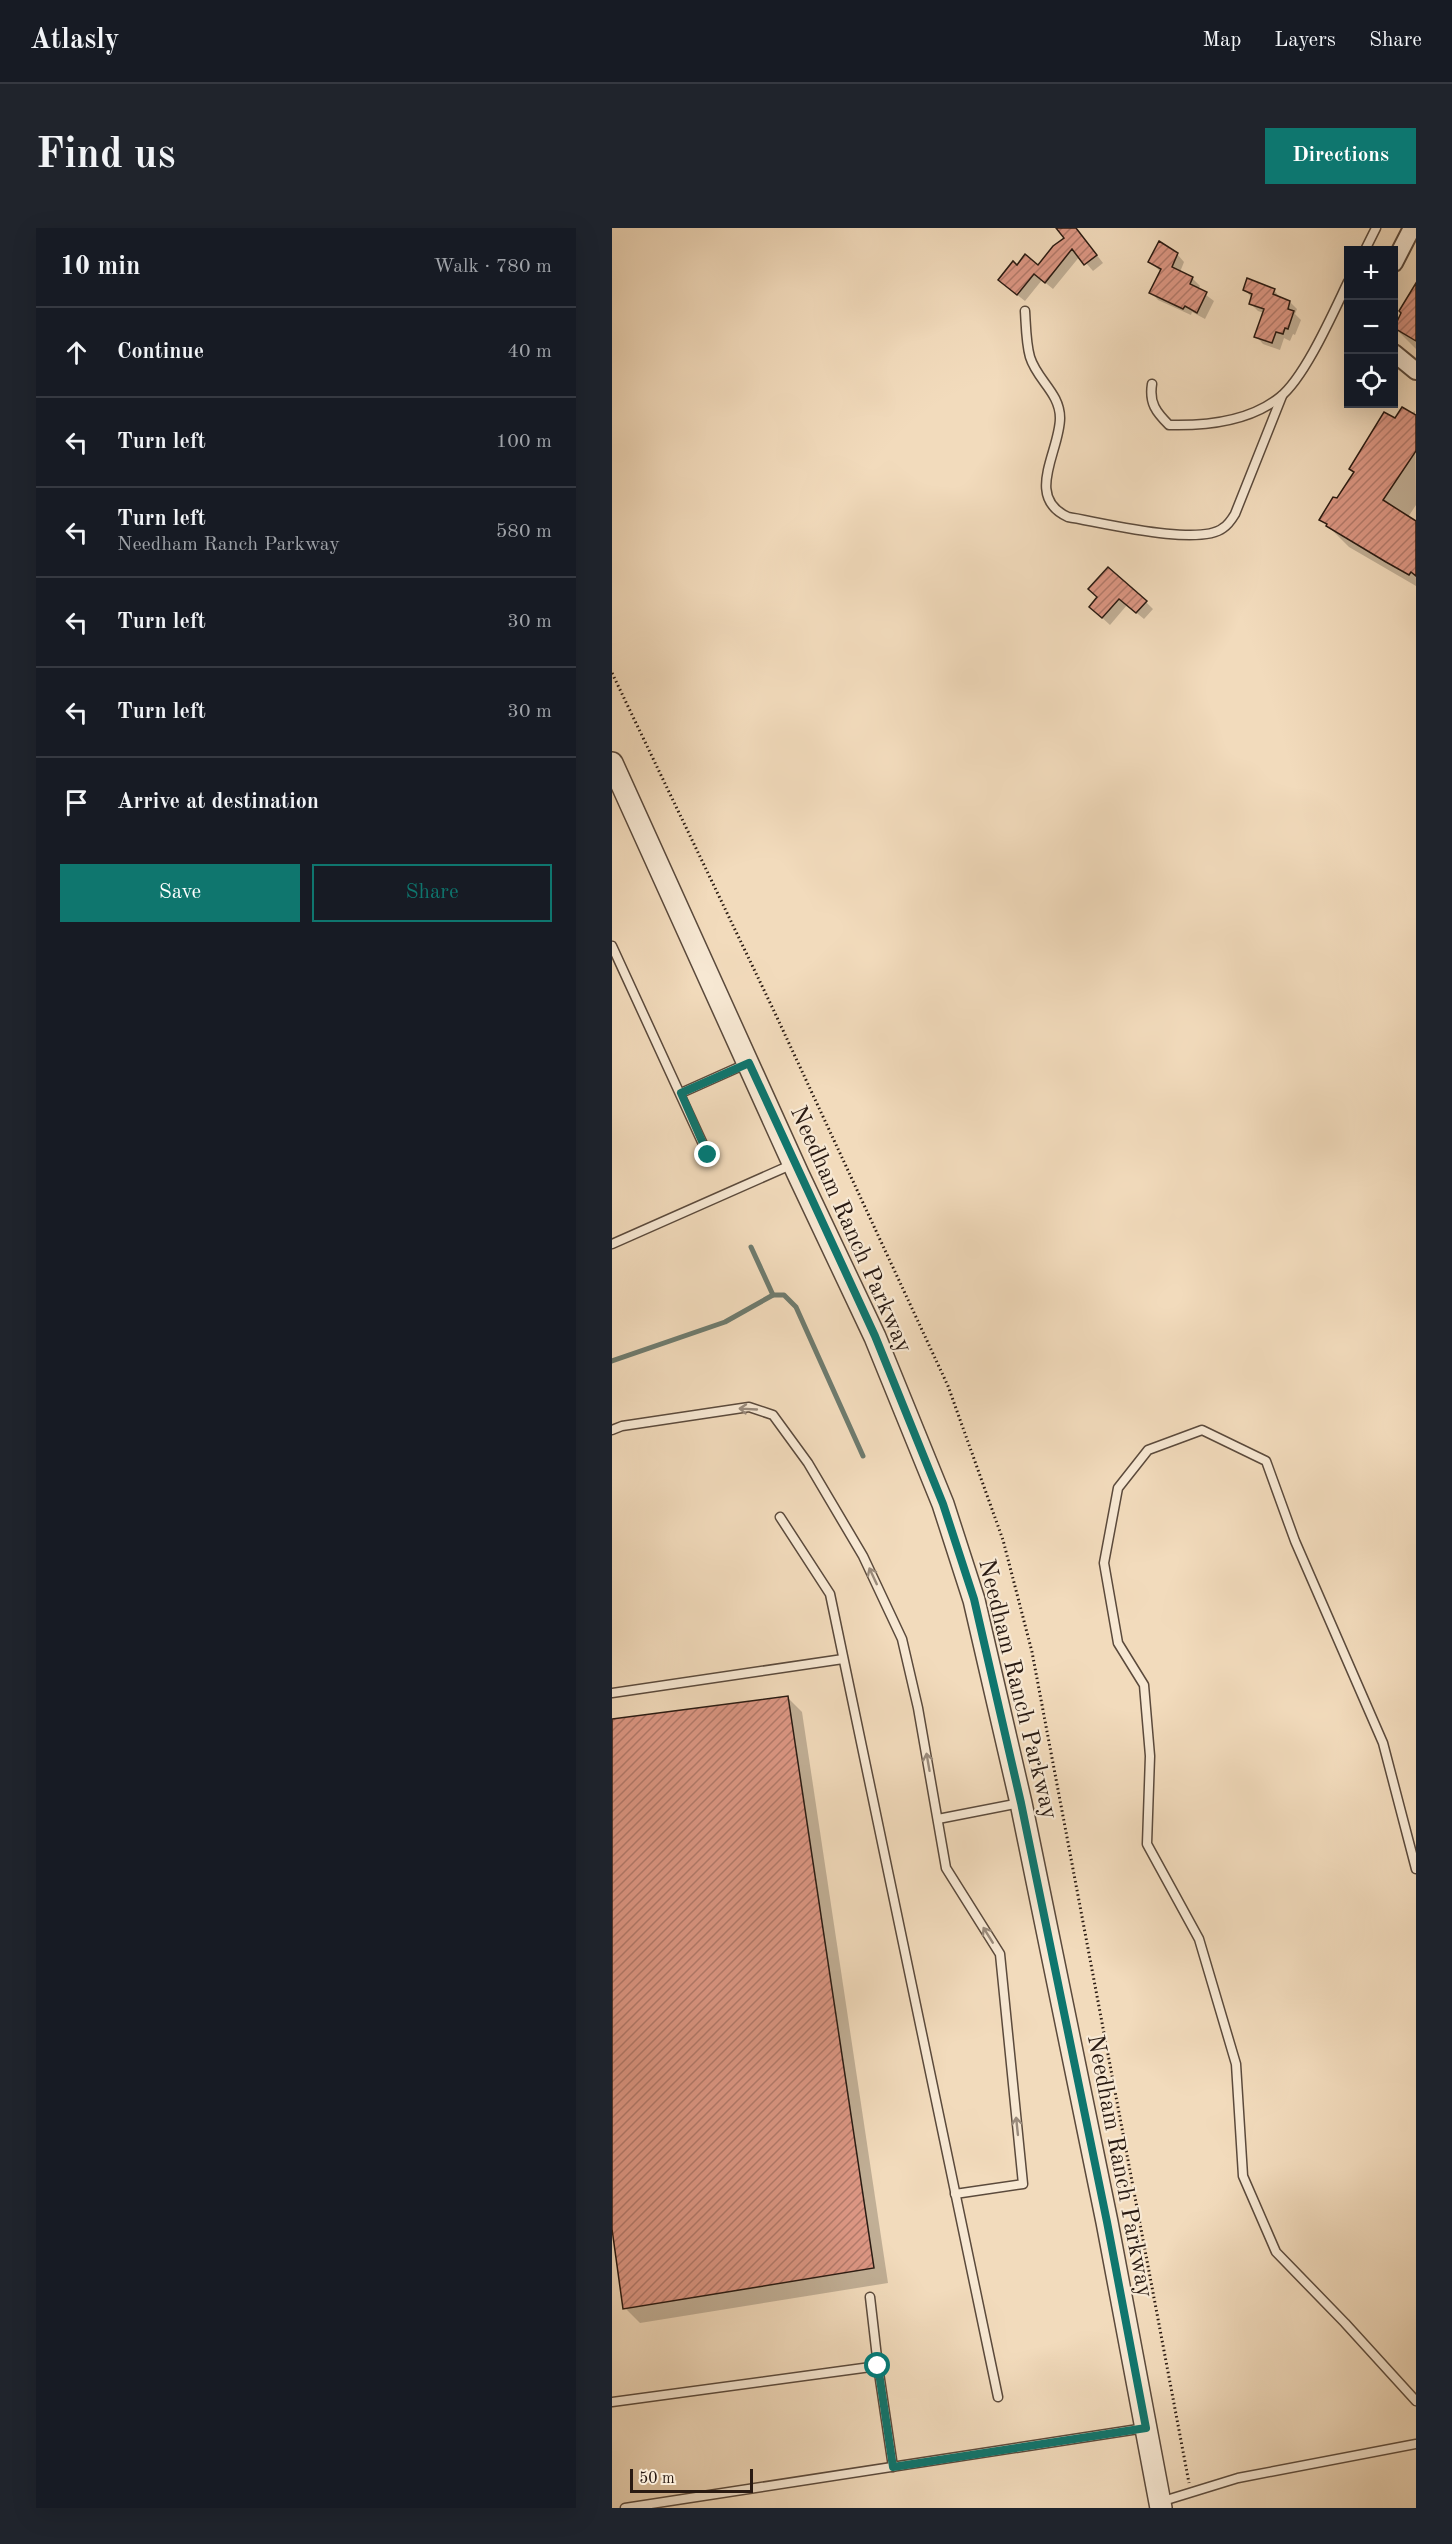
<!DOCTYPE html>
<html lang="en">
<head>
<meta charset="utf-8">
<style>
  :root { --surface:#171b24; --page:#20242c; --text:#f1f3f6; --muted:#9ea1a6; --line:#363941; --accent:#0f766e }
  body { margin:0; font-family:"Old Standard TT",serif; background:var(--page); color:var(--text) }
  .controls { position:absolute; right:18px; top:18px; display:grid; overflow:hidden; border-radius:0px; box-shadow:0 6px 24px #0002 }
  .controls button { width:54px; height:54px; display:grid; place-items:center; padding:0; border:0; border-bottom:2px solid var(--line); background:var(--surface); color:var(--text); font:30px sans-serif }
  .scale { position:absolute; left:18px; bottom:15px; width:123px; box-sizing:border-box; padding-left:6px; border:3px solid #291a12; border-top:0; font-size:16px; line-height:21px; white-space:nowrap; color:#291a12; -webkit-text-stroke:4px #f7e8d3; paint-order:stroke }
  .stop { position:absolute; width:18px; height:18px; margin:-14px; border:4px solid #0f766e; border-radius:50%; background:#fff }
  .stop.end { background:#0f766e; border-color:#fff; box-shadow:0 2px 6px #0008 }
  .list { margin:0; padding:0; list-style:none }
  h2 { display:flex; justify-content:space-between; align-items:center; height:78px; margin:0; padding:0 24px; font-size:26px }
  h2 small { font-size:20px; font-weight:400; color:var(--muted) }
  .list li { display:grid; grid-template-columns:39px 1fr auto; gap:18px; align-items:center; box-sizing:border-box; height:90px; padding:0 24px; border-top:2px solid var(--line) }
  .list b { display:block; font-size:22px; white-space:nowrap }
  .list p { margin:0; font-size:20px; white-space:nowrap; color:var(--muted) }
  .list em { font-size:20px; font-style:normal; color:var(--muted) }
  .actions { display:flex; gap:12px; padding:18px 24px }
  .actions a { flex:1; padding:14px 0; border:2px solid var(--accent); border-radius:0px; text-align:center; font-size:21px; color:var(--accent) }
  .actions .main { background:var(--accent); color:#fff }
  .icon { flex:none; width:33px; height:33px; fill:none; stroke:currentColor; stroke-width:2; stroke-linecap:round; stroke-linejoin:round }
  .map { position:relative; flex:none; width:804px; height:2280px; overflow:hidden; border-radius:0px }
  header { display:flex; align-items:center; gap:36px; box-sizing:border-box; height:84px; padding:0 30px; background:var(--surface); border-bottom:2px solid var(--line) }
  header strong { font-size:28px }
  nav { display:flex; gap:33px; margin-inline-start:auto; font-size:21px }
  .intro { display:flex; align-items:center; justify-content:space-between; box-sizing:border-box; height:144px; padding:0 36px }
  h1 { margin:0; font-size:42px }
  .button { padding:15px 27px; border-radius:0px; background:var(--accent); color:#fff; font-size:21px; font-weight:700 }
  main { display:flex; gap:36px; padding:0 36px }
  aside { flex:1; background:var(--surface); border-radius:0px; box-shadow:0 6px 24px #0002 }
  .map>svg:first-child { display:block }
</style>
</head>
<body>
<header>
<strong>Atlasly</strong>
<nav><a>Map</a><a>Layers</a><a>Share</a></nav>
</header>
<div class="intro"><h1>Find us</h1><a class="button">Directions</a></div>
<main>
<aside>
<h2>10 min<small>Walk · 780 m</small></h2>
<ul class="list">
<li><svg class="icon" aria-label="ahead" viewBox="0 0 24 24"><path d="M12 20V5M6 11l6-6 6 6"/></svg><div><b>Continue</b></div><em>40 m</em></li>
<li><svg class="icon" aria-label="left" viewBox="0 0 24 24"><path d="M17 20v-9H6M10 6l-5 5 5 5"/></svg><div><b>Turn left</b></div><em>100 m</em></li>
<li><svg class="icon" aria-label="left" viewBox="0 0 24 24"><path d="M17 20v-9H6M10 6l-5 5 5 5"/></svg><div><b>Turn left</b><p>Needham Ranch Parkway</p></div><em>580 m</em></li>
<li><svg class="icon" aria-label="left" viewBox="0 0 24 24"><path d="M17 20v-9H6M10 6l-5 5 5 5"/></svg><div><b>Turn left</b></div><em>30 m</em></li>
<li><svg class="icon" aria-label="left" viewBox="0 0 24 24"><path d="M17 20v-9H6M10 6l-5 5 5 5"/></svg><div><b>Turn left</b></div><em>30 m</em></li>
<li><svg class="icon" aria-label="arrive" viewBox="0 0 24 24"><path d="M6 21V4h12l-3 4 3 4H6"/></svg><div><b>Arrive at destination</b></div></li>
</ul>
<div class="actions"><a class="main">Save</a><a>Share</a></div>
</aside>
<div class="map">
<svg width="804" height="2280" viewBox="0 0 804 2280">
  <defs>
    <pattern id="building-hatch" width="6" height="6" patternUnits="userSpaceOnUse" patternTransform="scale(1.5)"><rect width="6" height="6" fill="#dd9784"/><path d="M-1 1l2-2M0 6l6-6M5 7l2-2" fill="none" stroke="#b37a6b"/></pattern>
  </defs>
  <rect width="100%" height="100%" fill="#f2dbbc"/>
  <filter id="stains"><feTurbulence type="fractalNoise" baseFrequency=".00333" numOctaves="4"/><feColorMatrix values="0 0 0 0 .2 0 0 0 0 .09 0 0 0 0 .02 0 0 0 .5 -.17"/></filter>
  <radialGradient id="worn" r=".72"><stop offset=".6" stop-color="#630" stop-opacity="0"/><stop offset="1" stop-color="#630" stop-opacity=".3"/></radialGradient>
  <g fill="#0003">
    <path d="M446,0H464L491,35L481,43L468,28L441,61L430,52L413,73L395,59L406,39H426L454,10Z"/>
    <path d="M565,26L572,34L568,44L580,50L588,58L586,61L602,73L593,91L580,84L579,87L546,72L539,64L549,44L538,34Z"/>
    <path d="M633,62H662L669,71L678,74L685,81L683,86L689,92L683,107L681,106L678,113L672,110L668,122L651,116L644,108L652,85L646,83L638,75L640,70Z"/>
    <path d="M804,64V121L782,99Z"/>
    <path d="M803,183L804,277L796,289L804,294V358L737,319L709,291L726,272L783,192Z"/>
    <path d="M478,361L534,374L541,381L532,391L515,377L498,397L486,386L487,370Z"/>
    <path d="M175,1469L190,1484L276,2055L28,2095L13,2080L0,1991V1493Z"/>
  </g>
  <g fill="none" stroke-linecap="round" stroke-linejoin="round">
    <g stroke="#6e7b6e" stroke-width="5">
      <path d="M139,1019L161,1067"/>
      <path d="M0,1133L113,1094L161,1067H172L184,1079L251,1228"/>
    </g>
  </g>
  <g fill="url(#building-hatch)" stroke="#291a12" stroke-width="1.5">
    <path d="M444,0H464L485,27L472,37L460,21L433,55L422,46L405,67L386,52L401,33L405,37L413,26L426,37L441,18L452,10Z"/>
    <path d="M547,13L566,25L560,39L581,49L578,56L595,64L585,85L573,78L571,81L537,65L549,41L536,34Z"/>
    <path d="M635,50L663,61L661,66L678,73L676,81L682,83L676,101L673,100L671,106L664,104L660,115L642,109L652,81L637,76L640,66L631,62Z"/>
    <path d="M804,55V113L782,100L789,85L787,83Z"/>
    <path d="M790,179L804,187V223L771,272L804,293V348L799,344L797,347L774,334L714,298L715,296L707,292L721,269L725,270L742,244L737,241L772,184L783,190Z"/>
    <path d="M496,339L535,373L524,385L507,371L490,390L477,379L485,369L476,361Z"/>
    <path d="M176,1468L262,2040L11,2081L0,2001V1491Z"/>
  </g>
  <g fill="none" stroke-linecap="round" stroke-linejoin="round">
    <g stroke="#5b4a3c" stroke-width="11">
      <g id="service">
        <path d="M753,22L764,0"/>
        <path d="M413,83C414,98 414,115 418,129C425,152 448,165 448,190C448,223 412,269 456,289C488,294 587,319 611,300C616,297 620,291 623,286L670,168"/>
        <path d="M540,156C537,175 544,184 557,197C594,198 637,194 668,169C693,149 721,85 736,54"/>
        <path d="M0,718L96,927"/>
        <path d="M69,865L136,835"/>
        <path d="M0,1016L181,936"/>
        <path d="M0,1202L10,1198L137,1179L161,1187L196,1235L251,1328L290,1411L306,1480L334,1640L388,1726L411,1956L343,1966"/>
        <path d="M168,1289L218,1366L386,2169"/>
        <path d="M0,1465L231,1431"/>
        <path d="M326,1591L408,1575"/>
        <path d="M804,1641L771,1515L683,1313L654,1233L590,1202L536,1222L506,1260L492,1335L506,1415L532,1457L538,1528L535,1616L587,1711L624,1836L631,1948L664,2024L733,2095L804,2173"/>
        <path d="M266,2138L281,2239"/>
        <path d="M0,2174L266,2138L258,2069"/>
        <path d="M548,2274L626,2250L804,2216"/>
        <path d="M13,2280L533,2200"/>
      </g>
    </g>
    <g stroke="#5b4a3c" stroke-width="20">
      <g id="minor">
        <path d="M782,35L800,0"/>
        <path d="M782,125L804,143"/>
      </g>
    </g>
    <g stroke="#5b4a3c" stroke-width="24">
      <path id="tertiary" d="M0,535L186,946L263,1109L331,1276L362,1372L409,1575L495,1994L549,2280"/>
    </g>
    <path stroke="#291a12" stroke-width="3" stroke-dasharray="1.5 3" stroke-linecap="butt" d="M0,445L162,783L336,1158L391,1312L420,1424L577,2255"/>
    <use href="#service" stroke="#f7e8d3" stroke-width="8"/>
    <use href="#minor" stroke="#f7e8d3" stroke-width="16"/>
    <use href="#tertiary" stroke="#f7e8d3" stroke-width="21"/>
  </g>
  <defs><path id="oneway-shaft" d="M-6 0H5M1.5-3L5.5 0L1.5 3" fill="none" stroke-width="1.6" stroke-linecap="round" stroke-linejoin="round" transform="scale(1.5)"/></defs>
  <g stroke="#9a8b7c">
    <use href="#oneway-shaft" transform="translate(136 1181) rotate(-177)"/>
    <use href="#oneway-shaft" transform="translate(261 1348) rotate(-115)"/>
    <use href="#oneway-shaft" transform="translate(316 1534) rotate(-100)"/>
    <use href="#oneway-shaft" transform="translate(376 1707) rotate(-122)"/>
    <use href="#oneway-shaft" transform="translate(405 1898) rotate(-96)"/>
  </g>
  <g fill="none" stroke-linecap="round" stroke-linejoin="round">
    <path stroke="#0f766e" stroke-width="8" d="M96,927L69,865L137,835L263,1108L331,1276L362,1371L409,1575L495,1994L534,2200L281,2239L266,2138"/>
  </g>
  <g text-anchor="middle" stroke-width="4.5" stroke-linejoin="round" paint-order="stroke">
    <g font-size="24" fill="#291a12" stroke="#f7e8d3">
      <text transform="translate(240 1001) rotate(66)" y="8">Needham Ranch Parkway</text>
      <text transform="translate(407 1461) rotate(76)" y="8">Needham Ranch Parkway</text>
      <text transform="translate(509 1938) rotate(79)" y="8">Needham Ranch Parkway</text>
    </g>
  </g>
  <rect width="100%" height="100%" filter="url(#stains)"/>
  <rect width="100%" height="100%" fill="url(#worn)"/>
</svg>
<div class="controls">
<button>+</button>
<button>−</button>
<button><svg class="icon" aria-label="locate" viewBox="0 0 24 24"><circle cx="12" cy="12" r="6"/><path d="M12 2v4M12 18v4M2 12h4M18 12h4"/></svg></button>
</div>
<div class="scale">50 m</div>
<div class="stop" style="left:266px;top:2138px"></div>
<div class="stop end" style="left:96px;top:927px"></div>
</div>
</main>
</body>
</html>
